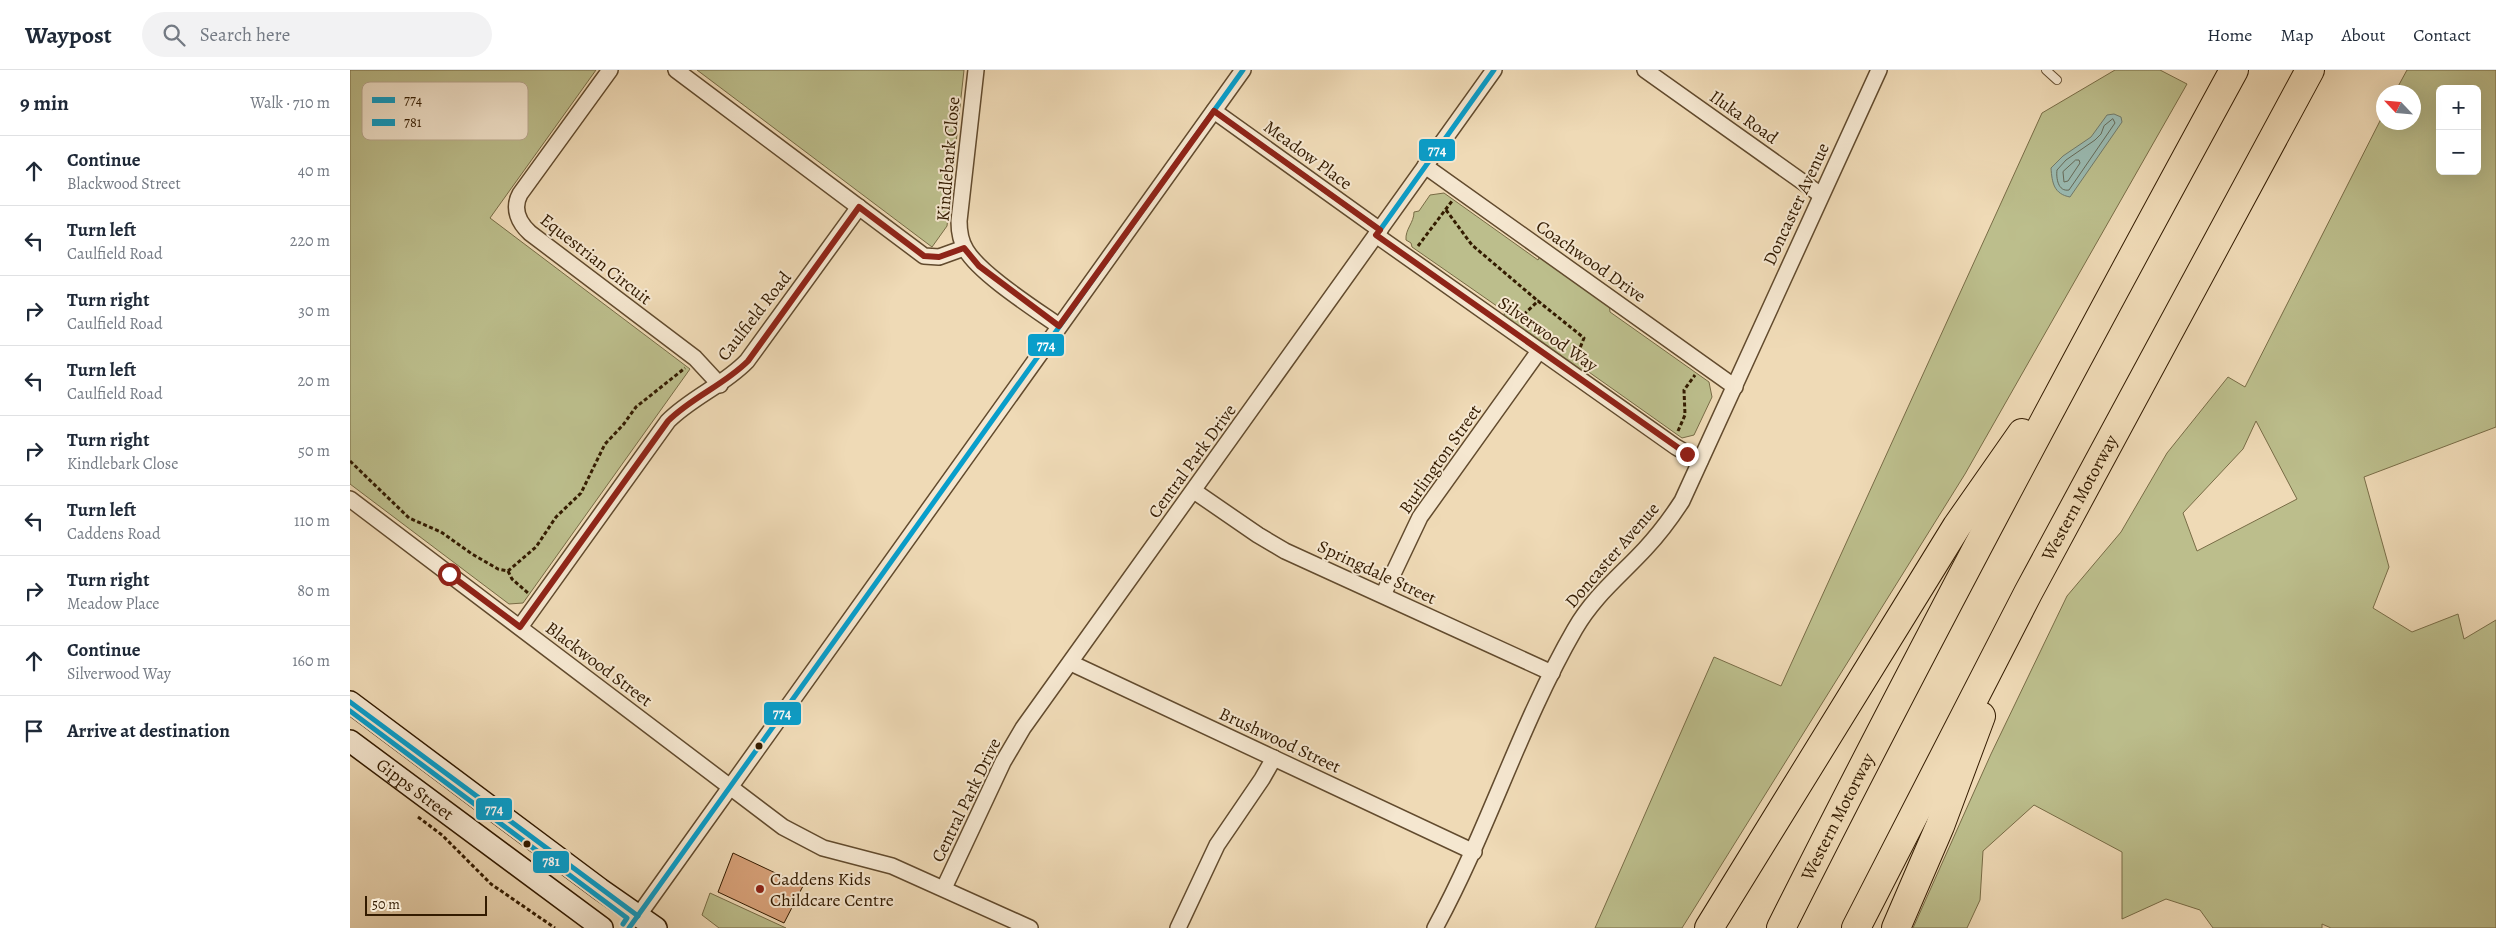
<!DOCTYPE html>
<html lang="en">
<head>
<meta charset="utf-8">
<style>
  :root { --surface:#fff; --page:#f2f2f3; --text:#1f2937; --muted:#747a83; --line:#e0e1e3 }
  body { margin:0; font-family:Alegreya,serif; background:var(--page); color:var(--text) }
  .controls { position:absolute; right:15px; top:15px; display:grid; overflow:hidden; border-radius:8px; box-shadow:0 5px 20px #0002 }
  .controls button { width:45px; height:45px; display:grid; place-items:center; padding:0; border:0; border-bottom:1px solid var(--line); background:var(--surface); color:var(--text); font:25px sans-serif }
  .compass { position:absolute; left:2026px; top:15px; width:45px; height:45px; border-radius:50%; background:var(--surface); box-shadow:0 5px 20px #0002; rotate:296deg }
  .scale { position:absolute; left:15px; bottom:12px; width:122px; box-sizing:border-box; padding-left:5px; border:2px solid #331b00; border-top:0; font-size:14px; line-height:18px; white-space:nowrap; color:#331b00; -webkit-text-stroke:4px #f5e7d0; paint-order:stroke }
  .stop { position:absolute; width:15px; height:15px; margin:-11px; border:4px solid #8f2418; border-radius:50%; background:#fff }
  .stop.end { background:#8f2418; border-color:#fff; box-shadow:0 1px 5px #0008 }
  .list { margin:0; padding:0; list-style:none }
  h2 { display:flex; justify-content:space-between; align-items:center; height:65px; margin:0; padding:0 20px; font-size:21px }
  h2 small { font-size:16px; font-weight:400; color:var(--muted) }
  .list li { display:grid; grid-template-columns:32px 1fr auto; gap:15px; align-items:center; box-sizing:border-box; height:70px; padding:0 20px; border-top:1px solid var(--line) }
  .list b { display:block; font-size:19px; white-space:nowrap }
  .list p { margin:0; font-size:16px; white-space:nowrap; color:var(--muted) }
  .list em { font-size:16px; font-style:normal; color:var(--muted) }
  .icon { flex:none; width:28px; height:28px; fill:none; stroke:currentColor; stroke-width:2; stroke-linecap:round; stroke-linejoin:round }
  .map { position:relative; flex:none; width:2146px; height:858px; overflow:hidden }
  header { display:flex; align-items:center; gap:30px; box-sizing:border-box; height:70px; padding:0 25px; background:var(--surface); border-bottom:1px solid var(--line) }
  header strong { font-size:24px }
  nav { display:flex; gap:28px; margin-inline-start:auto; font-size:18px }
  .search { width:350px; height:45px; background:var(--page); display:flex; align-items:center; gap:12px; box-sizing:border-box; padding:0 18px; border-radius:28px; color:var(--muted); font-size:19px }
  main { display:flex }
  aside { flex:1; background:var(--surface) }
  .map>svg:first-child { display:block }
</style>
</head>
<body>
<header>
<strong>Waypost</strong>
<div class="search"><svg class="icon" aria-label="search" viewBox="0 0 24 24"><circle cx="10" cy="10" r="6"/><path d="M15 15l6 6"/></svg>Search here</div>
<nav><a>Home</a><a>Map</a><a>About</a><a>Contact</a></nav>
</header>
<main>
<aside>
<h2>9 min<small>Walk · 710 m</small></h2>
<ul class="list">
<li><svg class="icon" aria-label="ahead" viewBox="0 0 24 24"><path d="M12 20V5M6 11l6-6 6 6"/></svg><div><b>Continue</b><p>Blackwood Street</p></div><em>40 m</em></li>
<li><svg class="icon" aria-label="left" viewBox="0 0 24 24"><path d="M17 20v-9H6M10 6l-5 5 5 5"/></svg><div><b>Turn left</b><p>Caulfield Road</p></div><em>220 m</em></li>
<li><svg class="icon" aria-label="right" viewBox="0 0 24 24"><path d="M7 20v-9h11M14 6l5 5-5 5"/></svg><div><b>Turn right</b><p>Caulfield Road</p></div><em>30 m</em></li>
<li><svg class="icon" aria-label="left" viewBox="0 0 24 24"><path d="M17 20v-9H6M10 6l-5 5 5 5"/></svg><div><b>Turn left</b><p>Caulfield Road</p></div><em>20 m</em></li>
<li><svg class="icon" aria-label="right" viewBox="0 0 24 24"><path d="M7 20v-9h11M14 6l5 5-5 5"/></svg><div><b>Turn right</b><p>Kindlebark Close</p></div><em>50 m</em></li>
<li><svg class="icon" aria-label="left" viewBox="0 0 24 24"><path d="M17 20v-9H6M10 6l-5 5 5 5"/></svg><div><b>Turn left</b><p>Caddens Road</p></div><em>110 m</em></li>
<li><svg class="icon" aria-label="right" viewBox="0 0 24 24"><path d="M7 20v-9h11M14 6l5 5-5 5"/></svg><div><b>Turn right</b><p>Meadow Place</p></div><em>80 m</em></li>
<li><svg class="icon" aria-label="ahead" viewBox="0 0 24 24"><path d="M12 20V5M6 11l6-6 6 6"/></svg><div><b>Continue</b><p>Silverwood Way</p></div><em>160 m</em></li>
<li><svg class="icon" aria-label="arrive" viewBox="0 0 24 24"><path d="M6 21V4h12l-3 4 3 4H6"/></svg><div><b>Arrive at destination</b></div></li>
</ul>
</aside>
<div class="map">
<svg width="2146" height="858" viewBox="0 0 2146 858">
  <rect width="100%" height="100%" fill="#efdab6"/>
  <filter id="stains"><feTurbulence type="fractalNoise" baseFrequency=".004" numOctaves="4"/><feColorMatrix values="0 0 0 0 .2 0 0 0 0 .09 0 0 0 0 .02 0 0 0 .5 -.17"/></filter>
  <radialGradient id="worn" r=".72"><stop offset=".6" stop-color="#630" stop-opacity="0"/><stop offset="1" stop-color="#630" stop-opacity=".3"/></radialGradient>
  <g fill="#bcbe8c" stroke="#786c46" fill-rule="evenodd">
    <path d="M0,0H246L140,148L340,299L173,533L159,534L0,414Z"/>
    <path d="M347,0H614L597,156L582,177Z"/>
    <path d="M1765,0H1810L1837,14L1615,404L1332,858H1245L1364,587L1431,616L1692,43Z"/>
    <path d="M2057,0H2146V357L2014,407L2039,497L2023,538L2062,562L2108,544L2114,569L2146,550V858H1981L1972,854V858H1863L1850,840L1816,829L1772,849V782L1684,735L1633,781L1630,830L1617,858H1563L1641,684L1717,526L1771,462L1817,383L1878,307L1895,317L2033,45L2034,52H2064V22H2045ZM2090,19H2127V101H2090ZM1906,351L1947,429L1847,481L1833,443L1893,379Z"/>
    <path d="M1094,123L1188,190L1190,186L1259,233L1260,242L1359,312L1362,327L1344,365L1332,368L1236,300L1228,302L1155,250L1154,241L1062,177L1061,173L1056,170C1055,159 1064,153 1064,142L1069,141L1080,125Z"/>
    <path d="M360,823L436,858H369L352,845Z"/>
  </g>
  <path fill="#9abab1" stroke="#717a6a" d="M1764,44L1771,47L1772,52L1720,127C1704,124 1702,113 1701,98L1713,86L1741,67L1757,45Z"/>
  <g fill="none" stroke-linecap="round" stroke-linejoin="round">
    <g stroke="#666a58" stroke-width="1">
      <path d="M1763,49L1765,53L1719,120C1708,122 1706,108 1707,100L1716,90L1745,70L1751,64L1754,56Z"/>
      <path d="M1726,90H1729L1730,93L1718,111L1714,112L1713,102Z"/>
    </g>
  </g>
  <path fill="#d8a27a" stroke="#331b00" d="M383,783L453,816L434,853L368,822Z"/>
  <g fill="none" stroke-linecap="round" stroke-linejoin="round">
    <g stroke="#624b2e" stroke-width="10">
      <path id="lane" d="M1696,0L1707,10"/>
    </g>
    <g stroke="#624b2e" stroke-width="18">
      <g id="street">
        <path d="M260,0L170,124C162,139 169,153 180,163L345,288L370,315"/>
        <path d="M326,0L574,186L589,187L614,178"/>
        <path d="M626,0L609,151C609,160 611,172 616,180C630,204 685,239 709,256"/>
        <path d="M1295,0L1471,125"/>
        <path d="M864,41L1030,160"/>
        <path d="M1075,96L1385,317"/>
        <path d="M1026,165L1326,377L1350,391"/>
        <path d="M844,421L908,465L935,481L1202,603"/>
        <path d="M0,429L433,757L473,778L542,796L680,858"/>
        <path d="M1033,525L1070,447L1189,281"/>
        <path d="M170,557L318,351C342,327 374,315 397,291L509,137"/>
        <path d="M721,593L1124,782"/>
        <path d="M594,818L653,692L673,658L1144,0"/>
        <path d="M288,846L893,0"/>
        <path d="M828,858L867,775L912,709L924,688"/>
        <path d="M1085,858C1138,761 1170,654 1225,559C1244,526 1270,506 1295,479C1309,464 1321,448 1332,431L1529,0"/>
      </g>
    </g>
    <g stroke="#331b00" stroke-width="24">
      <g id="secondary">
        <path d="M0,632L250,819L306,858"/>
        <path id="s1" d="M0,671L252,858"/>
      </g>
    </g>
    <g stroke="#331b00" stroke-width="30">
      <g id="highway">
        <path d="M1359,858L1607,456L1672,363"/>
        <path id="s2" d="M1431,858C1576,569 1729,284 1884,0"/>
        <path id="s3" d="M1506,858L1678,523L1960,0"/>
        <path d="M1546,858L1590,756L1631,646"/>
      </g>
    </g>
    <g stroke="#331b00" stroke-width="3" stroke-dasharray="4 2.5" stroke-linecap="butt">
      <path d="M1096,140L1122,175L1188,231"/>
      <path d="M1068,176L1102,131"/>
      <path d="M1169,249L1188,231L1234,268L1226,288"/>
      <path d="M1328,361L1335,345L1334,320L1345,305"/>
      <path d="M0,391L59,448L91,462L122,484L148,499L158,501L186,477L206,447L231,423L255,374L273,355L286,337L335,298"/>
      <path d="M158,501L162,509L178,523"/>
      <path d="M68,747L92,765L141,814L205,858"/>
    </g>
    <use href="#lane" stroke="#f5e7d0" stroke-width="8"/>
    <use href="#street" stroke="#f5e7d0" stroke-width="15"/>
    <use href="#secondary" stroke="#f5e7d0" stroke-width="21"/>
    <use href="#highway" stroke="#efdab6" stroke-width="28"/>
    <g stroke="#f5e7d0" stroke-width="9">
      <g id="bus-1">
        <path d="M864,41L1030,160"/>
        <path d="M1030,160L1144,0"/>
        <path d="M0,632L288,846"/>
        <path d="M279,858L893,0"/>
      </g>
    </g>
    <g stroke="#f5e7d0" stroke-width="9">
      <path id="bus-2" d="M0,641L277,848L273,854"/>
    </g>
    <use href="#bus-1" stroke="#089ecb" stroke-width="5"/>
    <use href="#bus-2" stroke="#089ecb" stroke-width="5"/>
  </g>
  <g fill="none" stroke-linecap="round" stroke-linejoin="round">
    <path stroke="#8f2418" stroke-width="6" d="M99,504L170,557L318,351C342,327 374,315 398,291L509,137L574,186L589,187L614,178L629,196L709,256L864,41L1030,160L1026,165L1337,384"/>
  </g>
  <g fill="#331b00" stroke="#f5e7d0" stroke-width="2">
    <circle cx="409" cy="676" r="4.5"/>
    <circle cx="177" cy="774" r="4.5"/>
  </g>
  <circle fill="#8f2418" stroke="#f5e7d0" stroke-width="2" cx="410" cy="819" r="5"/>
  <g text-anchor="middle" stroke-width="4" stroke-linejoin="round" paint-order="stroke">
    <g font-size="18" fill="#331b00" stroke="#f5e7d0">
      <text transform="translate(1394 47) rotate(35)" y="6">Iluka Road</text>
      <text transform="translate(958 85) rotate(36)" y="6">Meadow Place</text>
      <text transform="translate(598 89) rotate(-85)" y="6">Kindlebark Close</text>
      <text transform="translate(1446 134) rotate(-65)" y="6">Doncaster Avenue</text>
      <text transform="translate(246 189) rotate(38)" y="6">Equestrian Circuit</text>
      <text transform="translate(1241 191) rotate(35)" y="6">Coachwood Drive</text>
      <text transform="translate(404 246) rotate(-52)" y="6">Caulfield Road</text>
      <text transform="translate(1198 264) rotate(35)" y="6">Silverwood Way</text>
      <text transform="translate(1090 389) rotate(-55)" y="6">Burlington Street</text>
      <text transform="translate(842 391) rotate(-54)" y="6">Central Park Drive</text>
      <text dy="6" stroke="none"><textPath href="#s3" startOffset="485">Western Motorway</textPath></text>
      <text transform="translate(1262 485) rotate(-49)" y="6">Doncaster Avenue</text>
      <text transform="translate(1027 502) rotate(25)" y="6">Springdale Street</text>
      <text transform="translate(249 594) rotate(37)" y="6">Blackwood Street</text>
      <text transform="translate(930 670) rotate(25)" y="6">Brushwood Street</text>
      <text dy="6" stroke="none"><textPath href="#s1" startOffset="81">Gipps Street</textPath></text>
      <text transform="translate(616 730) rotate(-64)" y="6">Central Park Drive</text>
      <text dy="6" stroke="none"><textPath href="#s2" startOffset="125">Western Motorway</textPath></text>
    </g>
    <g font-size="18" fill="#331b00" stroke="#f5e7d0" text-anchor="start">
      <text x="420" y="815">Caddens Kids<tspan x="420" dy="21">Childcare Centre</tspan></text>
    </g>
  </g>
  <rect x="12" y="12" width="166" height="58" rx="8" fill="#f5e7d0" stroke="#bbaa92" stroke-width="1"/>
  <rect x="22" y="27" width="23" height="6" fill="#089ecb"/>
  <rect x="22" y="49" width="23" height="7" fill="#089ecb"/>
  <g font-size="14" fill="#331b00">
    <text x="54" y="35">774</text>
    <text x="54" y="57">781</text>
  </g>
  <g stroke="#f5e7d0" stroke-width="2">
    <rect x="1068" y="68" width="38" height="24" rx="5" fill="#089ecb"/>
    <rect x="677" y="263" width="38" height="24" rx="5" fill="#089ecb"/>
    <rect x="413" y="631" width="39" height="25" rx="5" fill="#089ecb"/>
    <rect x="125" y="727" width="38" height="24" rx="5" fill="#089ecb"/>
    <rect x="182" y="780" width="38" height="24" rx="5" fill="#089ecb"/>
  </g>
  <g font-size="14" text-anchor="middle" font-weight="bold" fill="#fff">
    <text x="1087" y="85">774</text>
    <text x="696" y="280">774</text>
    <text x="432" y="648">774</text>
    <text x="144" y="744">774</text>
    <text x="201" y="796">781</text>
  </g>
  <rect width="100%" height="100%" filter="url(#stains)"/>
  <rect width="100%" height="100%" fill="url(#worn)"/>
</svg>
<div class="controls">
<button>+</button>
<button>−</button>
</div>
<svg class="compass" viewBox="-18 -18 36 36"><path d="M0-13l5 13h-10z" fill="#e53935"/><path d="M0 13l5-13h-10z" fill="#747a83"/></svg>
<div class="scale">50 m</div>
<div class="stop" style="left:99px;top:504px"></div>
<div class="stop end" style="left:1337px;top:384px"></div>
</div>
</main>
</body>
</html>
